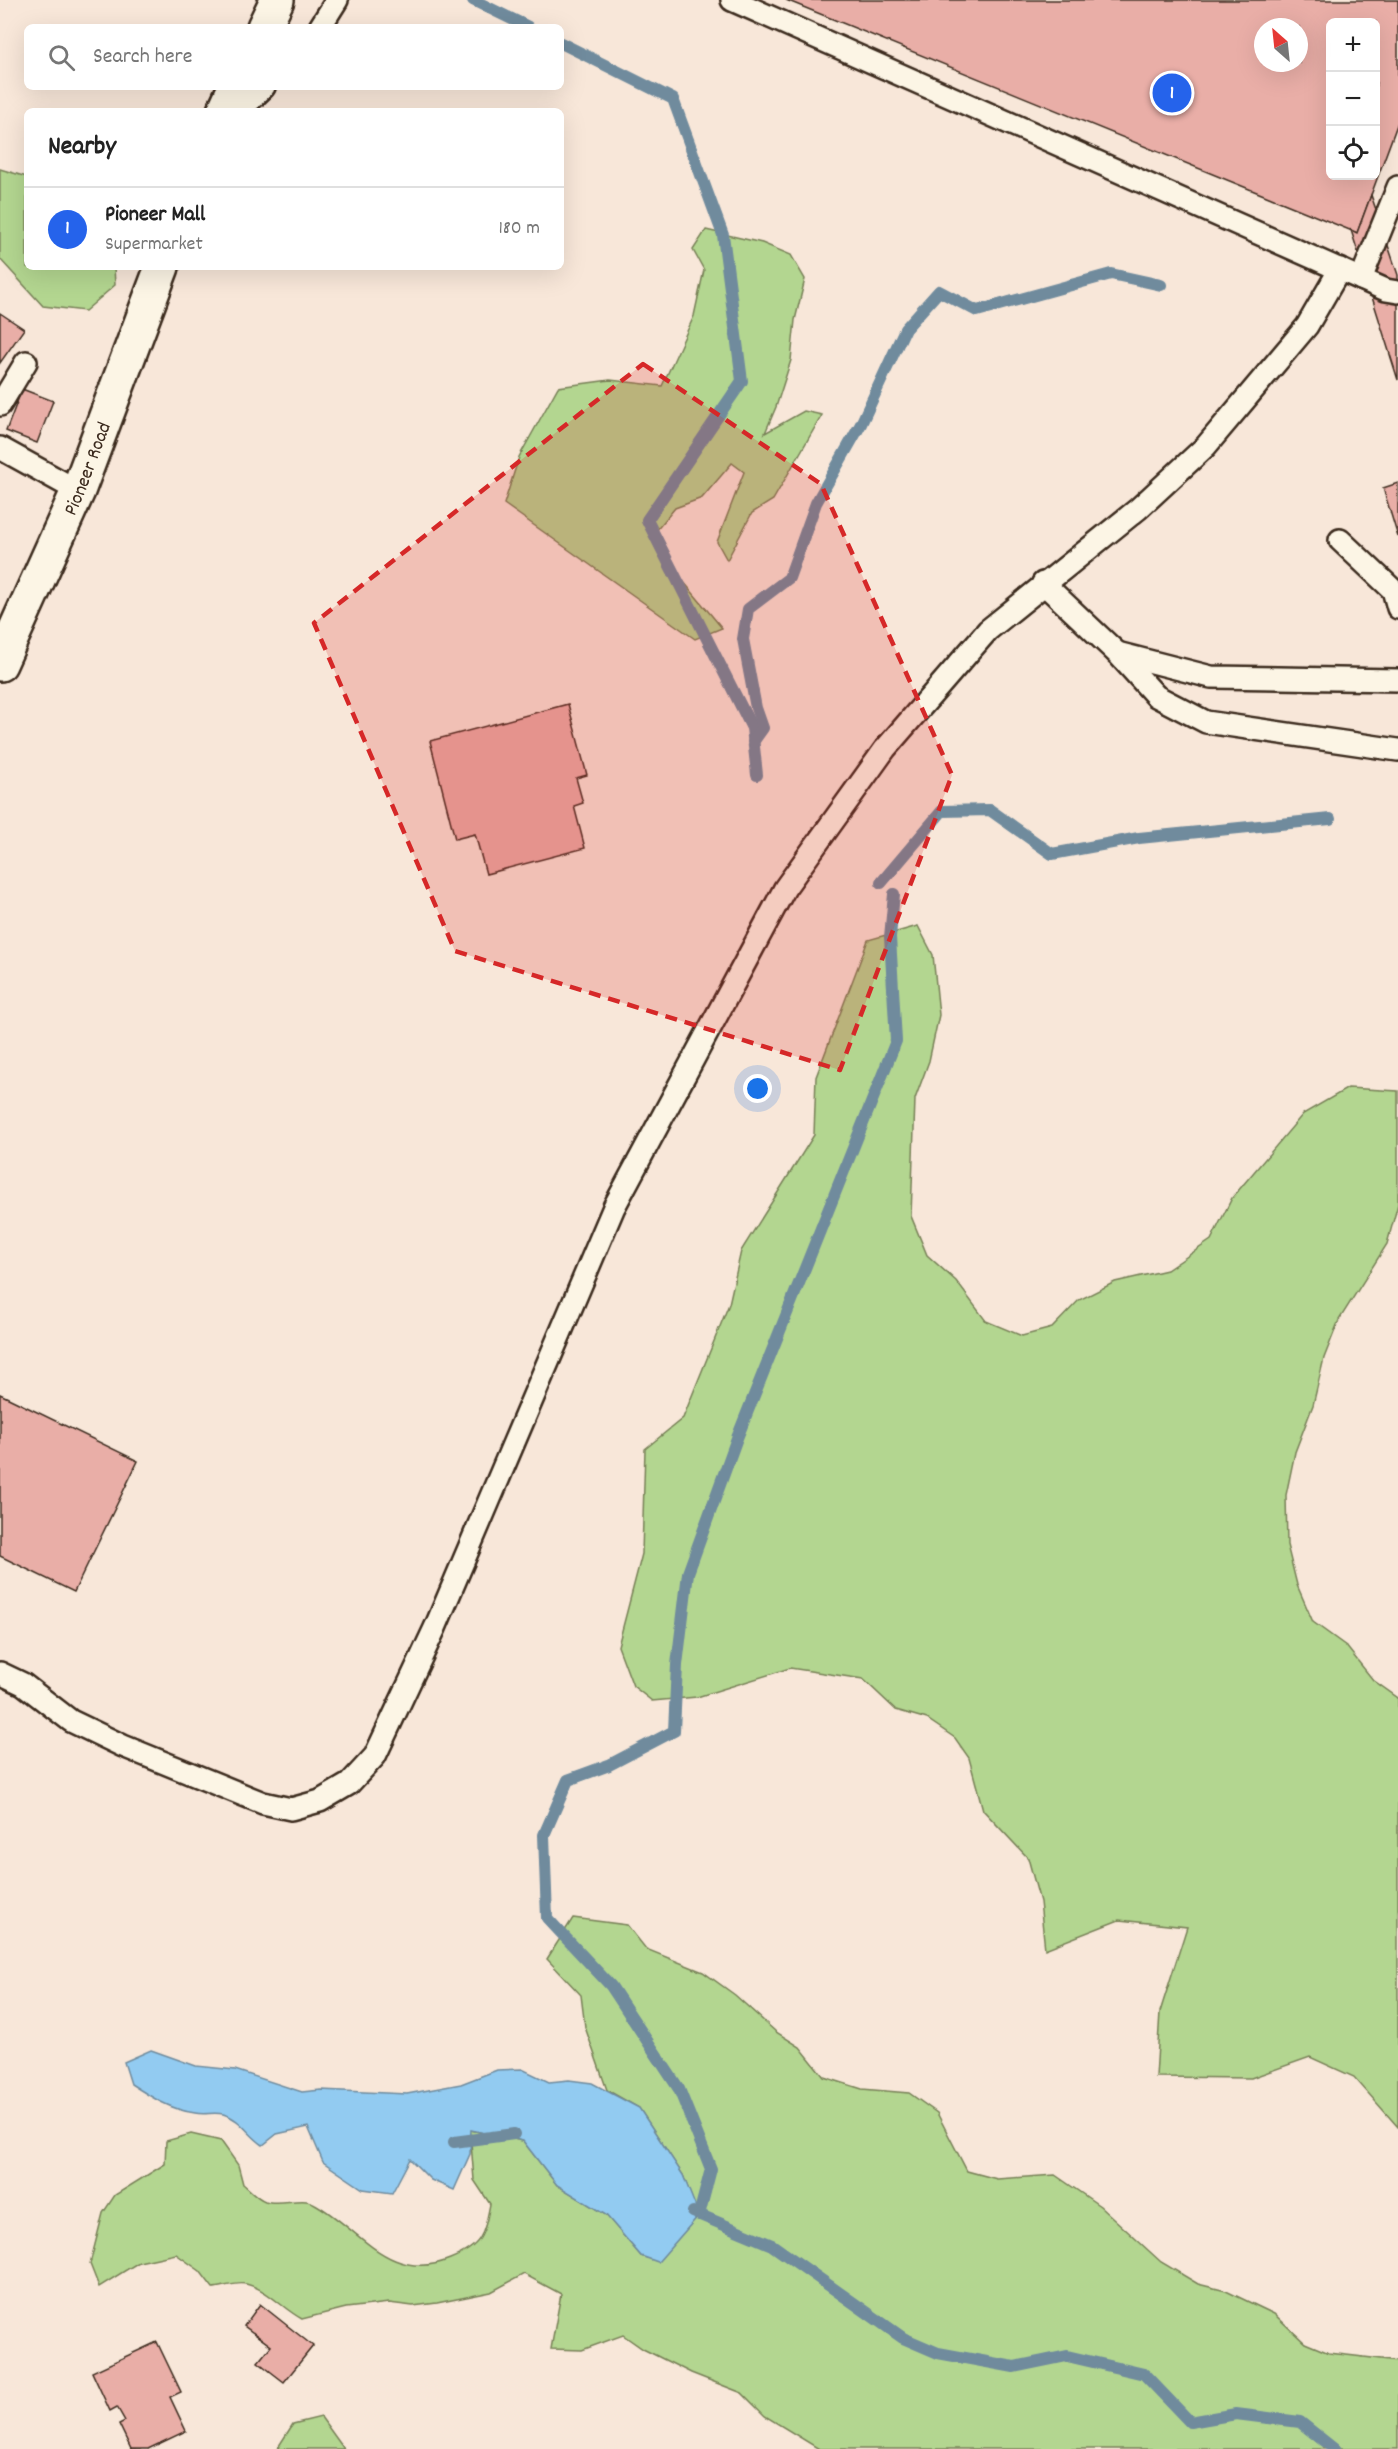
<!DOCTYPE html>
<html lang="en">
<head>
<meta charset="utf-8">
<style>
  :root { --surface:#fff; --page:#f6f6f6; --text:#222; --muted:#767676; --line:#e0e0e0; --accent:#2563eb }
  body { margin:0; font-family:Dekko,sans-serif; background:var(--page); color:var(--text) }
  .controls { position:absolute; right:18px; top:18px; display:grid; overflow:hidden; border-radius:9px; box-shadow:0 6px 24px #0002 }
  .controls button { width:54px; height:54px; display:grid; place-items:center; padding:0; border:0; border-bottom:2px solid var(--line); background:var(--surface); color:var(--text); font:30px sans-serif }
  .compass { position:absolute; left:1254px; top:18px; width:54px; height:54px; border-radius:50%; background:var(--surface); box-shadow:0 6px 24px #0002; rotate:333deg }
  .you { position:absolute; left:758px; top:1089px; width:21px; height:21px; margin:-15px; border:4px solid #fff; border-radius:50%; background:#1a73e8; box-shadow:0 0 0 9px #1a73e833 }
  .badge { display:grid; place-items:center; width:39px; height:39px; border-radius:50%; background:var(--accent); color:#fff; font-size:20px; font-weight:700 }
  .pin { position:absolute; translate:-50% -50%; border:3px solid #fff; box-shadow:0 2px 6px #0006 }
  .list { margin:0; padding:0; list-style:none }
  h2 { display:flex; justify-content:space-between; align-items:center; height:78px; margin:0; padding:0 24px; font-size:26px }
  h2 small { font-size:20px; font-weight:400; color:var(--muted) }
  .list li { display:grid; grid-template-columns:39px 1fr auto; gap:18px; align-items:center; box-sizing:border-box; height:84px; padding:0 24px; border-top:2px solid var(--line) }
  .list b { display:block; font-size:22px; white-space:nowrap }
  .list p { margin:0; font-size:20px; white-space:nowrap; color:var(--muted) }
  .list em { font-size:20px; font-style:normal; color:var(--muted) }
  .icon { flex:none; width:33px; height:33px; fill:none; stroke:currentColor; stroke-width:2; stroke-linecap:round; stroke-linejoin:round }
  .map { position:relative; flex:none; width:1398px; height:2449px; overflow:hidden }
  .search { position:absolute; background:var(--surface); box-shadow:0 6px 24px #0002; left:24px; top:24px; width:540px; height:66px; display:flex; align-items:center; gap:15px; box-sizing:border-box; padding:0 21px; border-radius:9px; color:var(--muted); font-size:22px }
  .panel { position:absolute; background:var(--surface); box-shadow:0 6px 24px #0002; left:24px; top:108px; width:540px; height:162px; border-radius:9px }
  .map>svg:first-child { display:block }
</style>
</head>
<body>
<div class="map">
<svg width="1398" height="2449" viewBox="0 0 1398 2449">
  <rect width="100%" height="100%" fill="#f8e7d9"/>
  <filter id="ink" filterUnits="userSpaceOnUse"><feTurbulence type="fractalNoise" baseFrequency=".0167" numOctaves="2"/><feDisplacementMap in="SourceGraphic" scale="12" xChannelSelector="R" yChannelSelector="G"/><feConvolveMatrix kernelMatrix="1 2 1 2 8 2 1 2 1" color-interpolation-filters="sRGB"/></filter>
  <g filter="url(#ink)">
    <g fill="#b3d690" stroke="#778057" stroke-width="1.5">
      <path d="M0,169L27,177V267H114L115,285L85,311L43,306L0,259Z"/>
      <path d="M706,230L762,243L791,255L805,279L795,320L791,360L776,407L765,433L804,411L822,415L773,500L752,513L727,560L717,542L744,472L732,463L702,498L675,508L655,532L669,564L722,628L695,639L504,504L519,457L558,387L610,380L662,386L694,316L704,270L693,250Z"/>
      <path d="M918,926L933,955L939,1015L929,1061L915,1099L911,1216L927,1255L956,1281L986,1321L1022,1336L1052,1328L1079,1300L1115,1282L1167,1270L1211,1240L1232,1198L1303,1114L1348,1088L1398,1091V1204L1387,1244L1339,1320L1324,1358L1313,1405L1295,1452L1286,1495L1287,1545L1297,1585L1313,1622L1346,1646L1373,1680L1398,1698V2127L1354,2077L1310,2057L1251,2078L1156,2077L1160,2012L1187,1927L1119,1920L1045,1949L1040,1902L1028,1858L983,1810L969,1758L955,1738L927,1719L896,1710L863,1679L790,1668L697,1697L652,1701L633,1686L618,1646L642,1554L645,1449L683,1418L729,1304L741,1251L814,1135L816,1077L868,940Z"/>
      <path d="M573,1918L627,1925L646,1949L703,1972L735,1995L776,2032L800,2047L824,2077L862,2089L909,2093L937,2113L967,2171L997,2179L1055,2175L1100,2206L1161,2262L1198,2284L1226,2291L1274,2314L1305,2343L1329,2353L1398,2361V2449H819L765,2416L742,2393L691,2373L643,2349L623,2335L582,2350L551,2349L561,2294L524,2274L491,2292L437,2303L413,2306L389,2303L346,2308L302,2319C283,2309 267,2289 246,2284C237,2282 222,2287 213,2288L200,2271L176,2254L139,2262L99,2287L90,2264L103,2213L115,2195L165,2164L166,2141L191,2134L221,2141L238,2165L243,2184C249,2189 257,2198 265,2201C280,2206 302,2196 315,2204C360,2229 390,2284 450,2259C482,2246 484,2235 490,2204L474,2180L470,2130L523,2141L557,2185L606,2215L641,2256L658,2261L698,2215L683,2175L639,2108L607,2090L585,2027L581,1995L547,1959Z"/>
      <path d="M321,2417L344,2449H277L293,2424Z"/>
    </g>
    <path fill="#92cbf1" stroke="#6f8b9d" stroke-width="1.5" d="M151,2050L196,2066L235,2070L302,2092L321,2090L407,2094L461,2084L497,2070L522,2069L549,2082L569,2080L592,2083L639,2108L683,2175L699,2215L658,2262L641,2256L606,2215L557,2185L523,2141L471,2130L470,2154L454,2190L431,2180L410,2159L392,2193L363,2189L323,2162L308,2127L277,2134L263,2145C249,2136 240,2118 223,2114C214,2112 204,2115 195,2113C171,2110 151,2097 131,2084L124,2062Z"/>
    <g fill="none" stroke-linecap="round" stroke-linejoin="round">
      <g stroke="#6f8b9d" stroke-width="12">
        <path d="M473,0L528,27"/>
        <path d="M561,43L673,99L723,235L742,381L647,520L752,728L757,775"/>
        <path d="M753,742L763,728L756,708L743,639L748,609L789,578L816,503L861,424L905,329L939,291L977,311L1111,274L1161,285"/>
        <path d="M881,883L942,811L990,810L1052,854L1139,838L1330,819"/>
        <path d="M454,2142L514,2134"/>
        <path d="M693,2212L772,2245L903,2338L938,2353L1014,2367L1067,2356L1144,2374L1190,2422L1236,2414L1300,2422L1334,2449"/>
        <path d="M699,2215L711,2169L679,2089L611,1986L547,1918L544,1835L568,1780L609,1765L674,1731L677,1665L688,1573L737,1438L896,1041L890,937L894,894"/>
      </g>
    </g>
    <g fill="#e9aea7" stroke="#3b2a1e" stroke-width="1.5" fill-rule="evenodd">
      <path d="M786,0H1398V122L1357,233ZM1330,22H1376V176H1330ZM1263,27H1299V63H1263Z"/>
      <path d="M1371,195L1398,275V380L1351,230L1357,233Z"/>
      <path d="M0,313L24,329L0,363Z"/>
      <path d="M22,389L53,401L37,443L6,431Z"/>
      <path d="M1398,483V537L1383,488Z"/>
      <path d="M568,704L587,775L576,778L583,803L574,806L585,848L486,874L475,834L455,839L430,741Z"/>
      <path d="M0,1394L138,1461L74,1592L0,1556Z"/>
      <path d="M260,2304L313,2346L284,2382L258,2362L271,2346L244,2326Z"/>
      <path d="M157,2342L181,2392L170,2397L186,2431L148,2449H131L119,2424L125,2421L117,2407L110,2411L92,2372Z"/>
    </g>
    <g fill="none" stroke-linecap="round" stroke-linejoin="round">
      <g stroke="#3b2a1e" stroke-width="26">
        <g id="lane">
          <path d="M732,0L1386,290L1398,292"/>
          <path d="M320,27L337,0"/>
          <path d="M239,111L264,87"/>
          <path d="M1361,279L1398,187"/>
          <path d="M0,405L26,362"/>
          <path d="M0,448L78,491"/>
          <path d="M1340,540L1393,590L1398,608"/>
          <path d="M1043,583L1117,653L1156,696L1206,722L1398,750"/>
          <path d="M1117,653L1211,677L1398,680"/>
          <path d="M0,1673L23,1684L71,1721L123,1746L263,1803L291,1809L320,1801L349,1784L375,1756L435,1628L614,1207L785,888L885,749L988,630L1138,509L1206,446L1307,326L1340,269"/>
        </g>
      </g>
      <g stroke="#3b2a1e" stroke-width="38">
        <g id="secondary">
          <path d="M264,27L277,0"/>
          <path d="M224,111L235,87"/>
          <path id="s1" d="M0,664L78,491L162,267"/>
        </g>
      </g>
      <use href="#lane" stroke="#fcf5e5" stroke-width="21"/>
      <use href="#secondary" stroke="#fcf5e5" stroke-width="33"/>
    </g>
  </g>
  <path fill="#d62828" fill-opacity="0.2" stroke="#d62828" stroke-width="4.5" stroke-dasharray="12 8" stroke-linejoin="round" d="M643,364L821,484L952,775L840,1070L455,951L314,623Z"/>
  <g text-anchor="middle" stroke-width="4.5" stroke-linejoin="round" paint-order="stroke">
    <g font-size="20" fill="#3b2a1e" stroke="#fcf5e5">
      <text dy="7" stroke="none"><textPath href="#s1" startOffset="214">Pioneer Road</textPath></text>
    </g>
  </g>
</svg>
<div class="controls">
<button>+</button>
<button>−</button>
<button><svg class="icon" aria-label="locate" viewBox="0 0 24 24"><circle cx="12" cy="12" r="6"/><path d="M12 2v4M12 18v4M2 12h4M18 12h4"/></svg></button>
</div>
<svg class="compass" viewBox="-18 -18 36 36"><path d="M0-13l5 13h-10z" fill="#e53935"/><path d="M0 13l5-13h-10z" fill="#767676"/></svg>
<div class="you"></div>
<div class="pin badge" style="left:1172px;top:93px">1</div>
<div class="search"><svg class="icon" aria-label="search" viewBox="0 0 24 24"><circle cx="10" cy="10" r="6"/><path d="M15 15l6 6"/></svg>Search here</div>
<section class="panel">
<h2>Nearby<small></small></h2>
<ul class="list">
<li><span class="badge">1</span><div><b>Pioneer Mall</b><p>Supermarket</p></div><em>180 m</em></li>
</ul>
</section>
</div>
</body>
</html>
